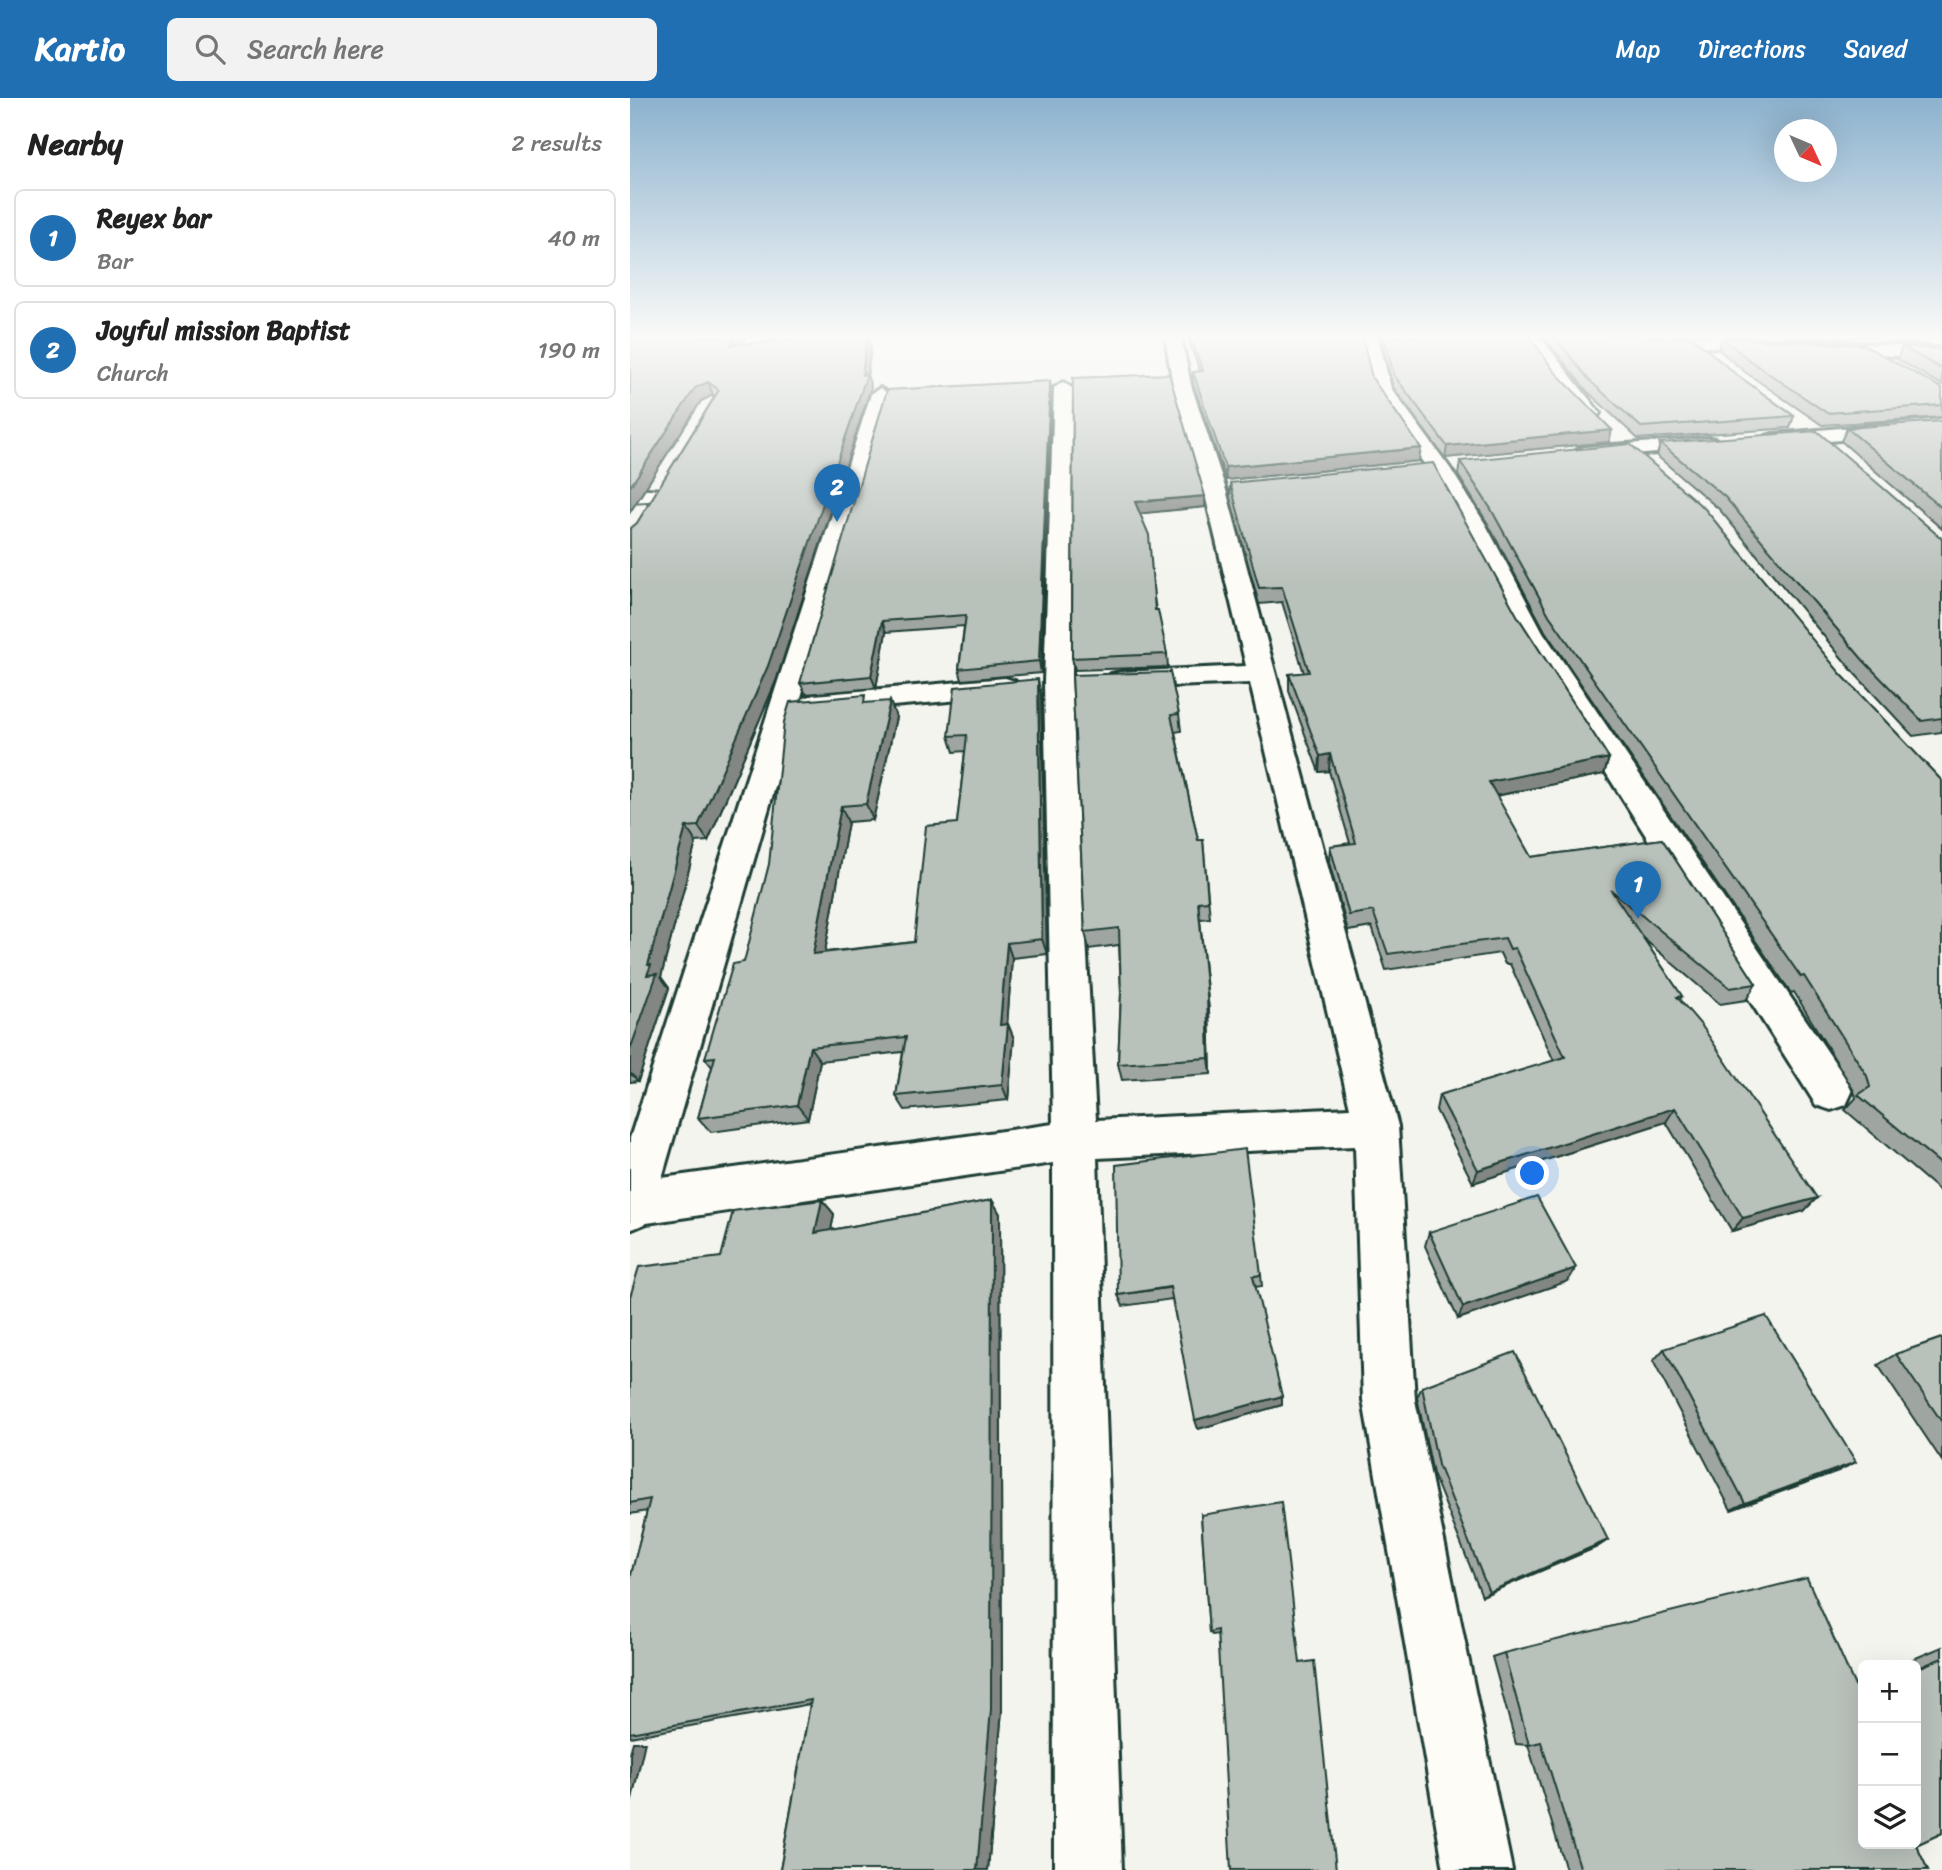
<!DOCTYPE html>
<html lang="en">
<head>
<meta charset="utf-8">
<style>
  :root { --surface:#fff; --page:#f2f2f2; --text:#222; --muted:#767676; --line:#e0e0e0; --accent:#1f6fb2 }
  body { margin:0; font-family:Sriracha,sans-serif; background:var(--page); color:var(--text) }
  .controls { position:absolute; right:21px; bottom:21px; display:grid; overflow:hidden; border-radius:10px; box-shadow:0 7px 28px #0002 }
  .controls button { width:63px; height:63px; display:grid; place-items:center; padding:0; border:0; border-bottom:2px solid var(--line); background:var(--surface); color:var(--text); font:35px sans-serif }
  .compass { position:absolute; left:1144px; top:21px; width:63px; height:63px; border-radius:50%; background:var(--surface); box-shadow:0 7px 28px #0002; rotate:134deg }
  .you { position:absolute; left:903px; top:1076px; width:24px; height:24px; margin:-18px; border:5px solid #fff; border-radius:50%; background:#1a73e8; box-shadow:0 0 0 10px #1a73e833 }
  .badge { display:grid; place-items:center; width:46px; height:46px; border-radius:50%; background:var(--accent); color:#fff; font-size:23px; font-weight:700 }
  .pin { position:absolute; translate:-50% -58px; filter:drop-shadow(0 2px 4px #0008) }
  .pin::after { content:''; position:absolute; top:37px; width:24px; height:21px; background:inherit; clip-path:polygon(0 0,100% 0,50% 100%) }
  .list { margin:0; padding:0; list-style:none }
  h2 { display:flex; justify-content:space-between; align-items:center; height:91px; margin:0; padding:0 28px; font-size:30px }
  h2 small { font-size:23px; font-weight:400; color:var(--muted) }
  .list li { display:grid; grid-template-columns:46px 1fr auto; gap:21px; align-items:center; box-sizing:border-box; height:98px; margin:0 14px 14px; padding:0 14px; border:2px solid var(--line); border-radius:10px }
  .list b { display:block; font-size:26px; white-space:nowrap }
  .list p { margin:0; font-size:23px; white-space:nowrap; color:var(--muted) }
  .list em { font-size:23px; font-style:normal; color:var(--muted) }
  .icon { flex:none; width:38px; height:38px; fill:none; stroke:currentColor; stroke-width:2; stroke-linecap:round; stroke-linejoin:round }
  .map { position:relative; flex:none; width:1312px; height:1772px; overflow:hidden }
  header { display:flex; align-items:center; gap:42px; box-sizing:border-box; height:98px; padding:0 35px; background:var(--accent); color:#fff }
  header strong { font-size:33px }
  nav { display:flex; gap:38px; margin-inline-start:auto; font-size:24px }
  .search { width:490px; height:63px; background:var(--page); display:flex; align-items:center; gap:18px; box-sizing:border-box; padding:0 24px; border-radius:10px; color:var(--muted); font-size:26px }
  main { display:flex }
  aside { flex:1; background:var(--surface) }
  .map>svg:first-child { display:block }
</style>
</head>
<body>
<header>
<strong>Kartio</strong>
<div class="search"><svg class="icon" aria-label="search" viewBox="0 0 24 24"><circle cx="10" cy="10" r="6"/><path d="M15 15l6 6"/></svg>Search here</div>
<nav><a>Map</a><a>Directions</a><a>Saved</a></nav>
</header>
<main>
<aside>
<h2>Nearby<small>2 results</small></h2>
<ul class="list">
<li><span class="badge">1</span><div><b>Reyex bar</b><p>Bar</p></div><em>40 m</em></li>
<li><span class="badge">2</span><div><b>Joyful mission Baptist</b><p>Church</p></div><em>190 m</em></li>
</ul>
</aside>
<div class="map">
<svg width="1312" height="1772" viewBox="0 0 1312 1772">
  <rect width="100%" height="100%" fill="#f4f4ef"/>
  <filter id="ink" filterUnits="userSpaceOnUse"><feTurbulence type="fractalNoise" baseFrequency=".0143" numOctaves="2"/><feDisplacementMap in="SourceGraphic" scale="14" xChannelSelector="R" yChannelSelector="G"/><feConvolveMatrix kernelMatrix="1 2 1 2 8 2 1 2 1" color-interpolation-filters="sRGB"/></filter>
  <g filter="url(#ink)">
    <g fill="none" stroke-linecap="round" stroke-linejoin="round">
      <g stroke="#1f3d34" stroke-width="6">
        <g id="minor">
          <path d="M535,239H551L561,287L596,392L768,1028L785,1302L882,1772H814L733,1302L725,1048L467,1060L492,1772H424L423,1065L17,1125L0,1132V1040L241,296L250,290L259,296L169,606L174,600L184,597L375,580L385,583L389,589L385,595L375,598L184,615L174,612L169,606L32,1080L423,1026L414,584L424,290L433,284L442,290V584L466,1022L720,1010L620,585L491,590L481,588L477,582L481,576L491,574L616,568L574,392L543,287Z"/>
          <path d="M732,239H748L761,290L820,370L856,427L913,534L1216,981L1222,994L1216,1007L1201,1012L1186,1007L887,534L832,427L800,373L785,354L743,290Z"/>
          <path d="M893,239H910L967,311L970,315L967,319H953L910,266Z"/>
          <path d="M965,239H1086L1312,250V260L973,244Z"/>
          <path d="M1312,321V333L1143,348L1136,346L1133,342L1136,338L1143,336Z"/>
          <path d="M1080,340L1087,342L1090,346L1087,350L955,361L948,359L945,355L948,351L955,349Z"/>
          <path d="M0,390L34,392L37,397L34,402L0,404Z"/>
        </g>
      </g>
      <use href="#minor" fill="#fdfcf7" fill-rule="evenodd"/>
    </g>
    <g fill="#9fa6a1" stroke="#1f3d34" stroke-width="2">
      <path d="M0,239H116L112,246L200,239H238L241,248L237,277L241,289L146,583L78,743L66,744L31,879L39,890L8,983L0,984V431L7,425L85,298L83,297L71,303L0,414Z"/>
      <path d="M557,239H732L742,280L789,363L596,382L563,285V274L570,273Z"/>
      <path d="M750,239H900L924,273L979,344L815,360L763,289Z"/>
      <path d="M914,239H1062L1103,274L1164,318L1160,330L1008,341L957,293Z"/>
      <path d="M1145,239H1297L1294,246Z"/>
      <path d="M1092,240L1312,290V319L1192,327L1115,274L1089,252Z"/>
      <path d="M1272,249L1312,251V287L1267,261Z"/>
      <path d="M443,280L575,409L510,415L526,512L537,556L538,569L445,572L442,560Z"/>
      <path d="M420,283L421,292L411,575L332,582L329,571L334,528L256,534L246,590L176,596L170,585Z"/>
      <path d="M1312,323V431L1211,343L1217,330Z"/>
      <path d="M1030,345L1312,440V634L1283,638L1225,576L1090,412L1027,358Z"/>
      <path d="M830,363L1210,575L1312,683V1095L1215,1012L1226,1000L1224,993L1164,894L1161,895L915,533L858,426L828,377Z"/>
      <path d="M600,385L888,519L979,660L974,676L866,698L901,759L1032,741L1126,886L1116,902L1090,906L1014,841L1052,898L1050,902L1174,1113L1102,1133L1036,1024L843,1085L806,1012L809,997L924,963L880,866H875L870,855L756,872L742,829L718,833L699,764L700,748L720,745L699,673L689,674L659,593V576L674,575L652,504L629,506L600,399Z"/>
      <path d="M442,577L549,616L551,633L545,634L568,742H573L580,820L570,821L579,913L581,976L492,982L488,966L491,895L489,847L459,851L455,834Z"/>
      <path d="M411,597L417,856L382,860L377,926H378L384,941L378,1002L275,1012L266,998L273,954L190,963L178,1021L81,1034L68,1020L82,969L75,960L114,864L239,605L266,619L243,722L218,724L195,854L284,844L327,725L335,653L324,654L319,638Z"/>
      <path d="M192,1102L204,1116L201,1132L362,1102L370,1116L372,1612L358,1772H150L180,1606L0,1639V1481L17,1413L0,1416V1199L91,1159Z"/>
      <path d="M799,1134L938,1183L828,1221L795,1148Z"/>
      <path d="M631,1177L632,1188L625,1189L652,1307L568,1331L542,1201L493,1208L488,1197Z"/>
      <path d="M1312,1240V1363L1248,1267L1266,1256Z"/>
      <path d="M1034,1251L1208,1373L1101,1412L1023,1263Z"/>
      <path d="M792,1289L978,1442L967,1449L852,1498L803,1376L787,1299Z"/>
      <path d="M571,1417L670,1565L587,1536L582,1537L579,1534Z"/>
      <path d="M1312,1549V1735L1286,1747L1298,1772H936L898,1647L886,1646L862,1559L874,1555L1224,1586L1233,1582V1746H1286V1567H1269Z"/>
    </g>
    <g fill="#828783" stroke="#1f3d34" stroke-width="2">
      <path d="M105,239H116L106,259L101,247Z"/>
      <path d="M237,239H238L241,248L237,277L241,289L146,583L78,743L68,728L232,277Z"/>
      <path d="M420,283L421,292L411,575L409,563Z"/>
      <path d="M78,284L83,297L71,303L0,414V389L65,290Z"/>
      <path d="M982,332L979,344L815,360L817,348Z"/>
      <path d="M791,350L789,363L596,382L595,369Z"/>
      <path d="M575,398V409L506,416L505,404Z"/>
      <path d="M252,523L256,534L246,590L241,578Z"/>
      <path d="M408,581L411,597L417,856L412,841Z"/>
      <path d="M260,603L266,619L243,722L236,706Z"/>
      <path d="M700,656L699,673L689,674L690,658Z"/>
      <path d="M979,660L974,676L855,700L859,684Z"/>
      <path d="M211,708L218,724L192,871L183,856Z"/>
      <path d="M56,729L66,744L31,879L39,890L8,983L0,975V952L17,877L18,867Z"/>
      <path d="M568,804L579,913L581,976L579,960Z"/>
      <path d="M377,845L382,860L376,942L370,927Z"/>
      <path d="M378,926L384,941L378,1002L372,987Z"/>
      <path d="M180,949L190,963L178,1021L167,1007Z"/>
      <path d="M1045,1010L1036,1024L843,1085L848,1072Z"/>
      <path d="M1187,1100L1174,1113L1102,1133L1113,1120Z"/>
      <path d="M192,1102L204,1116L198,1149L185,1135Z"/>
      <path d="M362,1102L370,1116L372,1612L358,1772H347Z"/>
      <path d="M946,1170L938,1183L828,1221L833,1209Z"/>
      <path d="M652,1298V1307L568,1331L565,1322Z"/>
      <path d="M1226,1364L1208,1373L1101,1412L1115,1405Z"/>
      <path d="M978,1442L967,1449L852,1498L859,1494Z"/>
      <path d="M3,1644H15L0,1710V1655Z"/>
    </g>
    <g fill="#b9c1bb" stroke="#1f3d34" stroke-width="2">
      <path d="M0,239H105L101,247L200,239H237L232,277L237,276L138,568L68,728L56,729L18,867H21L17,877L27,876L0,952V431L7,425L89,292L78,284L65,290L0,389Z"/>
      <path d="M560,239H732L742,280L791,350L595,369L563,274L573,273Z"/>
      <path d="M754,239H900L924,273L982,332L817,348L764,277Z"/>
      <path d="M925,239H1062L1103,274L1164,318L1011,329L959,282Z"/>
      <path d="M1092,240L1234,247L1312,290V307L1197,315L1119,262Z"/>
      <path d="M1272,249L1312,251V271Z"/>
      <path d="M539,276L575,398L505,404L519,437L525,512H528L537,556L442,560L443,280Z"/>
      <path d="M420,283L409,563L329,571L336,517L252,523L241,578L170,585L257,292Z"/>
      <path d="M1312,323V410L1217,330Z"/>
      <path d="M1187,333L1310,439L1312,440V620L1292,623L1233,562L1095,399L1030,345Z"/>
      <path d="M1000,346L1075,411L1210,575L1312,683V1067L1228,997L1240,989L1237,978L1174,878L1171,879L919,517L861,411L830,363Z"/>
      <path d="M803,365L888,519L979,660L859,684L901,759L1032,741L1126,886L1100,890L981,792L1052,898L1047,899L1072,928L1187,1100L1113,1120L1045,1010L848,1072L809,997L935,959L885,850L880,851L875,840L758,856L743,813L719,817L700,748L726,745L700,656L690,658L659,576L679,574L652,489L629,490L600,385Z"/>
      <path d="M540,574L549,616L541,617L568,742H573L578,803L568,804L577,897L579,960L488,966L491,895L489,830L455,834L442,577Z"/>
      <path d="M408,581L412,841L377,845L370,927L378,926L372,987L266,998L276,939L180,949L167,1007L68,1020L85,959L75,960L103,866L114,864L139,766L154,624L160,604L235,597L234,605L260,603L236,706L211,708L183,856L284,844L296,728L327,725L337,637L319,638L325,589Z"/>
      <path d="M615,1051L631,1177L623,1178L652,1298L565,1322L540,1189L488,1197L486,1067Z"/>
      <path d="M907,1099L946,1170L833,1209L799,1134Z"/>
      <path d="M192,1102L185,1135L362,1102L361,1611L347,1772H150L181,1602L0,1635V1481L20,1401L0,1405V1199L9,1169L91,1159L103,1113Z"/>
      <path d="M1136,1218L1226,1364L1115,1405L1034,1251Z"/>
      <path d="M1312,1240V1324L1266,1256Z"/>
      <path d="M885,1254L978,1442L859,1494L808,1367L792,1289Z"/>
      <path d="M651,1404L670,1565L684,1563L706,1772H601L587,1532L579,1534L571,1417Z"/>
      <path d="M1177,1480L1228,1595L1233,1593V1746H1286V1571L1312,1560V1735L1286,1747L1298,1772H951L911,1644L899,1647L874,1555Z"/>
    </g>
  </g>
  <linearGradient id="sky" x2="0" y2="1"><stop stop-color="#8cb2ce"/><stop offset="0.49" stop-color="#fafaf8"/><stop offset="1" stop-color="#fafaf8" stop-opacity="0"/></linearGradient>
  <rect width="1312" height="487" fill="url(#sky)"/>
</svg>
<div class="controls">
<button>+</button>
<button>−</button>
<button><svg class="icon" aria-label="layers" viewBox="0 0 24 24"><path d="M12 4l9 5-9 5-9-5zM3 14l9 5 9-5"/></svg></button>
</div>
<svg class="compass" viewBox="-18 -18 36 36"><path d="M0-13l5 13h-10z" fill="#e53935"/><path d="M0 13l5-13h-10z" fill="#767676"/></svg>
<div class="you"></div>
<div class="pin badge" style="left:1008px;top:821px">1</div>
<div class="pin badge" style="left:207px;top:424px">2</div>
</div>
</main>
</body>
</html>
